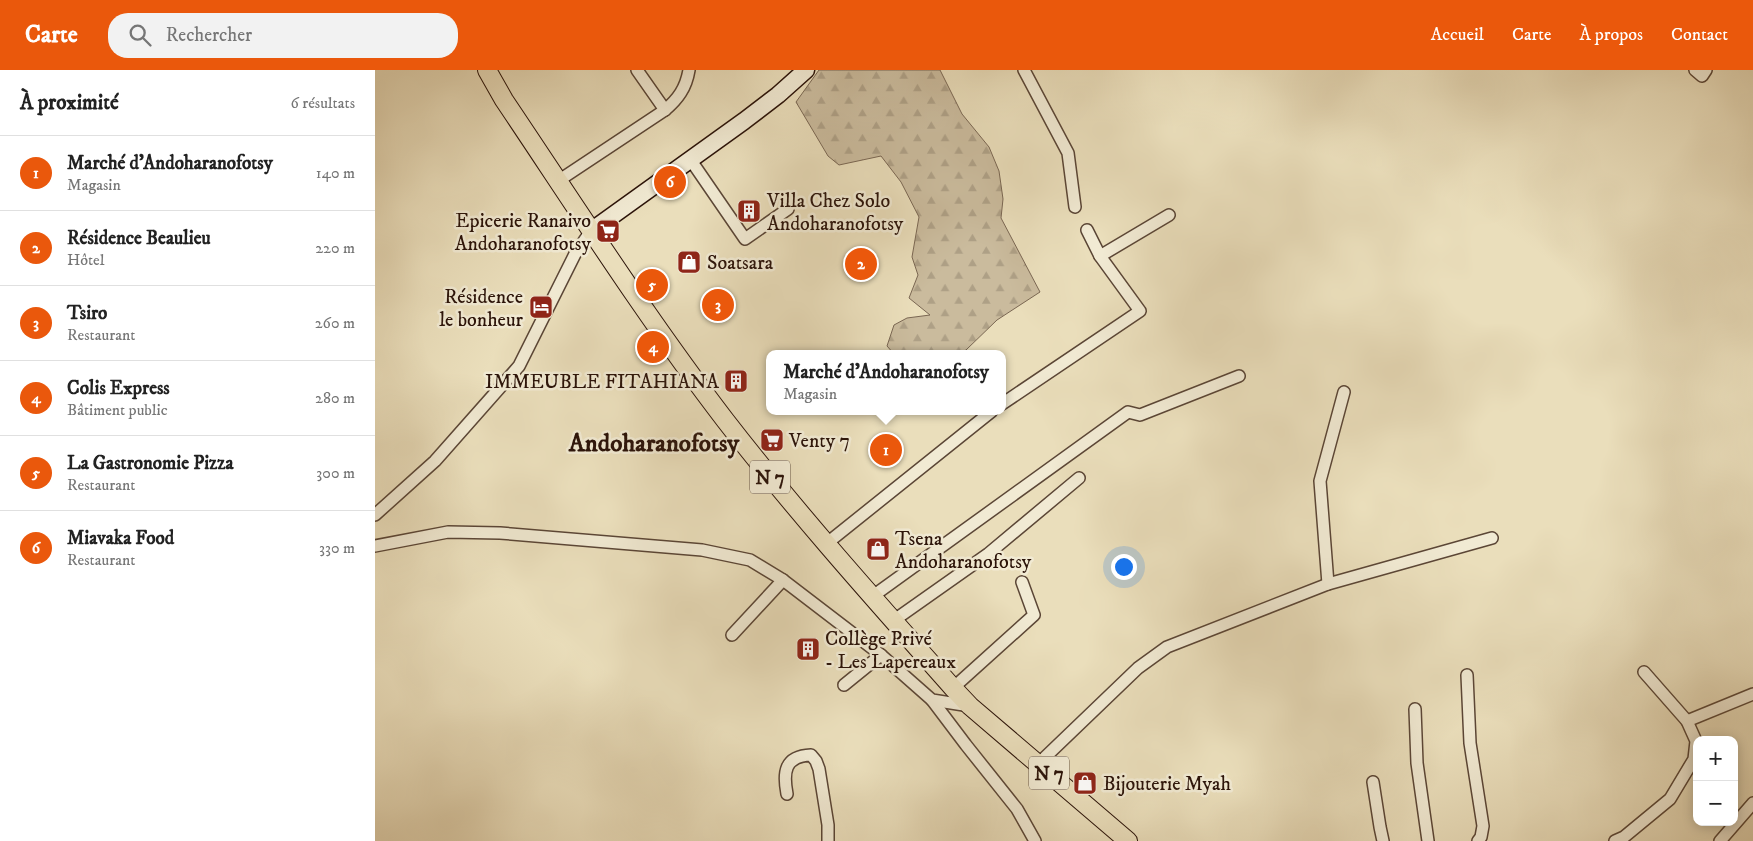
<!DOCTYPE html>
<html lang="fr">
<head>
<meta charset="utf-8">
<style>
  :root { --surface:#fff; --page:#f2f2f2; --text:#222; --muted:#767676; --line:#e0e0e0; --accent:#ea580c }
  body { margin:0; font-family:"IM FELL DW Pica",serif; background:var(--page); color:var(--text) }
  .controls { position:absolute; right:15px; bottom:15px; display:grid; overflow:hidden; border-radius:10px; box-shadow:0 2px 12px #0003 }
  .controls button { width:45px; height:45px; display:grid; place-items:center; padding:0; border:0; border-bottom:1px solid var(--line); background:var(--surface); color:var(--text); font:25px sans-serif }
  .you { position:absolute; left:748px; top:496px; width:18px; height:18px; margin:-12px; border:4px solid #fff; border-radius:50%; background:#1a73e8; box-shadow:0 0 0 8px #1a73e833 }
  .badge { display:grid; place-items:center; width:32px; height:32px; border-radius:50%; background:var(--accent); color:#fff; font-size:16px; font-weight:700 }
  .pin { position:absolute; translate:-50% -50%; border:2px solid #fff; box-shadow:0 1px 5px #0006 }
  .popup { position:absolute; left:391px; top:280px; width:240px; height:65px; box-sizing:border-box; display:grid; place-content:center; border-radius:10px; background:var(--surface); filter:drop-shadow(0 1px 4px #0005); font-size:16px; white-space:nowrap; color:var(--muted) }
  .popup b { font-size:19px; color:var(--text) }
  .popup::after { content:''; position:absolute; left:50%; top:100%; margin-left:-10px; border:10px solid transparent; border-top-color:var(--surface) }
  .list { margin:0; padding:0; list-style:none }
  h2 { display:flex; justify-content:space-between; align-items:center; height:65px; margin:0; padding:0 20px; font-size:21px }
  h2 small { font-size:16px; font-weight:400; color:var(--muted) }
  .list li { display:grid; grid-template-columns:32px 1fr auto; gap:15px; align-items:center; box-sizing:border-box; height:75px; padding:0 20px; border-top:1px solid var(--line) }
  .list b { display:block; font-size:19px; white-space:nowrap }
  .list p { margin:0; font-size:16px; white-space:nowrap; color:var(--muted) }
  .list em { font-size:16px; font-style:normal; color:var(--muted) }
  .icon { flex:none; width:28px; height:28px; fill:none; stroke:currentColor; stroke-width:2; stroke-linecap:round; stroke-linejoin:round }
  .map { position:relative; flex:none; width:1378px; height:771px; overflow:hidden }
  header { display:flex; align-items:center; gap:30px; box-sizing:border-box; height:70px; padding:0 25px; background:var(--accent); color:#fff }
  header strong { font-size:24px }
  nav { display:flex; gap:28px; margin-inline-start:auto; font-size:18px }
  .search { width:350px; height:45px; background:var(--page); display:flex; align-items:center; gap:12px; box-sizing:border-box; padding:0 18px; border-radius:20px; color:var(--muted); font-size:19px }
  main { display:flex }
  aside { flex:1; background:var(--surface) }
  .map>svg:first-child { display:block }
</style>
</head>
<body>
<header>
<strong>Carte</strong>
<div class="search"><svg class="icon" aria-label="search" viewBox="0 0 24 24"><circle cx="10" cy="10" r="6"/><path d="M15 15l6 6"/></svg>Rechercher</div>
<nav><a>Accueil</a><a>Carte</a><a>À propos</a><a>Contact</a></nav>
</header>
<main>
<aside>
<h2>À proximité<small>6 résultats</small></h2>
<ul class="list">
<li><span class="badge">1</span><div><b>Marché d'Andoharanofotsy</b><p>Magasin</p></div><em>140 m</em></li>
<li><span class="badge">2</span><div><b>Résidence Beaulieu</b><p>Hôtel</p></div><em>220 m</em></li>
<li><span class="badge">3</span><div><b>Tsiro</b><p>Restaurant</p></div><em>260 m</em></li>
<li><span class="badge">4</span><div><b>Colis Express</b><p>Bâtiment public</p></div><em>280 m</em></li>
<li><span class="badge">5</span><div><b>La Gastronomie Pizza</b><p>Restaurant</p></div><em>300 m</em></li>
<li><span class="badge">6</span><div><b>Miavaka Food</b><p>Restaurant</p></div><em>330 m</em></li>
</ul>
</aside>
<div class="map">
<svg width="1378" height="771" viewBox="0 0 1378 771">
  <defs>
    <pattern id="forest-firs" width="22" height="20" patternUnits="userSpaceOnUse" patternTransform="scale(1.25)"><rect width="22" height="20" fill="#cabb9d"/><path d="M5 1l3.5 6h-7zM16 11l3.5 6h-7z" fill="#aea086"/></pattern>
  </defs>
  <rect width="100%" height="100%" fill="#eadebb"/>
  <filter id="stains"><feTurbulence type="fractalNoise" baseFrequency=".004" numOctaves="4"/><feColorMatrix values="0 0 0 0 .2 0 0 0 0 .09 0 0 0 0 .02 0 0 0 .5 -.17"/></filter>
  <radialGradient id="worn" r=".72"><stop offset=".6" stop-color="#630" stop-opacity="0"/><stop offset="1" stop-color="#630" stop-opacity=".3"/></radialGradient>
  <path fill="url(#forest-firs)" stroke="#7a6753" d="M444,0H565L587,44L614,77L624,101L628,129L626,148L665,222L622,250L591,280L584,284H519L512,276L519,255L532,248L555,245L534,228L543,205L537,187L544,147L526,112L506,86L464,95L453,86L421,32Z"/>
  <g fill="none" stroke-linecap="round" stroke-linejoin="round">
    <g stroke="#5b4636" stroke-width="14">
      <g id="street">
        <path d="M262,0L290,40"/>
        <path d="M649,0L693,83L700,137"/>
        <path d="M1320,0L1327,6L1331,0"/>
        <path d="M315,89L370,169L413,139"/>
        <path d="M183,111L290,40C303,29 311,18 314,0"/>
        <path d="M725,186L794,145"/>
        <path d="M627,334L765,241L725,186L712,160"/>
        <path d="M0,445L60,391L144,296L200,184L216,161"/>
        <path d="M451,474L617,341"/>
        <path d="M0,476L73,462L125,463L327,480L375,490L408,510L506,585L557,630L595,636"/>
        <path d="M953,514L945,411L969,322"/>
        <path d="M498,526L753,342L765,345L864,306"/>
        <path d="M518,551L613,484L704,408"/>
        <path d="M357,565L408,510"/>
        <path d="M1092,605L1095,673L1108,756L1106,767L1103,771"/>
        <path d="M469,615L506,585"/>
        <path d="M578,618L659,545L647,512"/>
        <path d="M557,630L591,675L642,739L660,771"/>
        <path d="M1040,639L1042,693L1053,771"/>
        <path d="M1312,651L1378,624"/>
        <path d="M663,694L763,598L792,577L953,514L1117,468"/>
        <path d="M998,712L1005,757L1008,771"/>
        <path d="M412,724C408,703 409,686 436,685L441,691L444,699L453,755V771"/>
        <path d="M1240,771L1249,767L1295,729L1319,689L1321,671L1312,651L1269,602"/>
        <path d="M1345,771L1378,733"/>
      </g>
    </g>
    <g stroke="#2b1309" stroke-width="19">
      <path id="secondary" d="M216,161L369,51L403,25L431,0"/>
    </g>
    <g stroke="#2b1309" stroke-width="20">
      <path id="primary" d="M112,0L129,30C201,137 271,247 350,350C422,443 500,530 578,618L595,636L753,771"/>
    </g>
    <use href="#street" stroke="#f1ead3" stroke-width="11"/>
    <use href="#secondary" stroke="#f1ead3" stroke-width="16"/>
    <use href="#primary" stroke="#eadebb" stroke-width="18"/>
  </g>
  <defs>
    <g id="building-square" transform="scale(1.25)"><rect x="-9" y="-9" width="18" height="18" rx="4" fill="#8f2418" stroke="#f1ead3"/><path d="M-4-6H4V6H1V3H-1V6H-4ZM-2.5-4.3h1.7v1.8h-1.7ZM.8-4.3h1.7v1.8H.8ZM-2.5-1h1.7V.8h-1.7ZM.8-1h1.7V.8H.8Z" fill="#fff"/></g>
    <g id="supermarket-square" transform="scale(1.25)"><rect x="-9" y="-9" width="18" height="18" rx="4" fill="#8f2418" stroke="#f1ead3"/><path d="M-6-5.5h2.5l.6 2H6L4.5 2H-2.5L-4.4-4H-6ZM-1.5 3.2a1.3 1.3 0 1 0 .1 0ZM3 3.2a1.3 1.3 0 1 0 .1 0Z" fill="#fff"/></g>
    <g id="shop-square" transform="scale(1.25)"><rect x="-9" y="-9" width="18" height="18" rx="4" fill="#8f2418" stroke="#f1ead3"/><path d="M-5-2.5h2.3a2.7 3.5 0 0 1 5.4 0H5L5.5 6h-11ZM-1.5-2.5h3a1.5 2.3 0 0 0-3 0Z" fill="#fff"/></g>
    <g id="hotel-square" transform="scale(1.25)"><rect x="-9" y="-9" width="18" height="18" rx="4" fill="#8f2418" stroke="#f1ead3"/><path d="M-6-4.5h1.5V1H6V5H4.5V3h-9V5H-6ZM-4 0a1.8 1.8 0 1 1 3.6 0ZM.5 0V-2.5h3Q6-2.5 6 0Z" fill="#fff"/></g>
  </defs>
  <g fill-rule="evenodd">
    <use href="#building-square" x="374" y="141"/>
    <use href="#supermarket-square" x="233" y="161"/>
    <use href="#shop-square" x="314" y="192"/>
    <use href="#hotel-square" x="166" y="237"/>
    <use href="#building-square" x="361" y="311"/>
    <use href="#supermarket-square" x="397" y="370"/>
    <use href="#shop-square" x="503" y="479"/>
    <use href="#building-square" x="433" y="579"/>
    <use href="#shop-square" x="710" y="713"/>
  </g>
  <g text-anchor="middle" stroke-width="5" stroke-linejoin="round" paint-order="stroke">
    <g fill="#f1ead3" stroke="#665446" stroke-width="1">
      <rect x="375" y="390.5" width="40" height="33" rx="4"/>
      <rect x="654" y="686.5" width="40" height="33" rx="4"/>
    </g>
    <g font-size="19" font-weight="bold" fill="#2b1309">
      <text x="395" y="414">N 7</text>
      <text x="674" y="710">N 7</text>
    </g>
    <g font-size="20" fill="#2b1309" stroke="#f1ead3" text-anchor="start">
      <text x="392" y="137">Villa Chez Solo<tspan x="392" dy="23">Andoharanofotsy</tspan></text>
      <text x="216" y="157" text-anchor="end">Epicerie Ranaivo<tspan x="216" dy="23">Andoharanofotsy</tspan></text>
      <text x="332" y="199">Soatsara</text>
      <text x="148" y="233" text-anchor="end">Résidence<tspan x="148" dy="23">le bonheur</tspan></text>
      <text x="344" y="318" text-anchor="end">IMMEUBLE FITAHIANA</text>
      <text x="414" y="377">Venty 7</text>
      <text x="520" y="475">Tsena<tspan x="520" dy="23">Andoharanofotsy</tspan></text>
      <text x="450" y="575">Collège Privé<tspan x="450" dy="23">- Les Lapereaux</tspan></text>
      <text x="728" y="720">Bijouterie Myah</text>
    </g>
    <g font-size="25" font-weight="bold" fill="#2b1309" stroke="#f1ead3">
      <text x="279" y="381">Andoharanofotsy</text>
    </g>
  </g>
  <rect width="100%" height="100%" filter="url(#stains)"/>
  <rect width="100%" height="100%" fill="url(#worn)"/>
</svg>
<div class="controls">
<button>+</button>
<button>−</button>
</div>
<div class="you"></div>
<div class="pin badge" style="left:511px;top:380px">1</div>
<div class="popup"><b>Marché d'Andoharanofotsy</b>Magasin</div>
<div class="pin badge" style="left:486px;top:194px">2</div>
<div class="pin badge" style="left:343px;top:235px">3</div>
<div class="pin badge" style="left:278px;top:277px">4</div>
<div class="pin badge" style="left:277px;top:215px">5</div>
<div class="pin badge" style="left:295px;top:112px">6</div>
</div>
</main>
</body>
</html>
